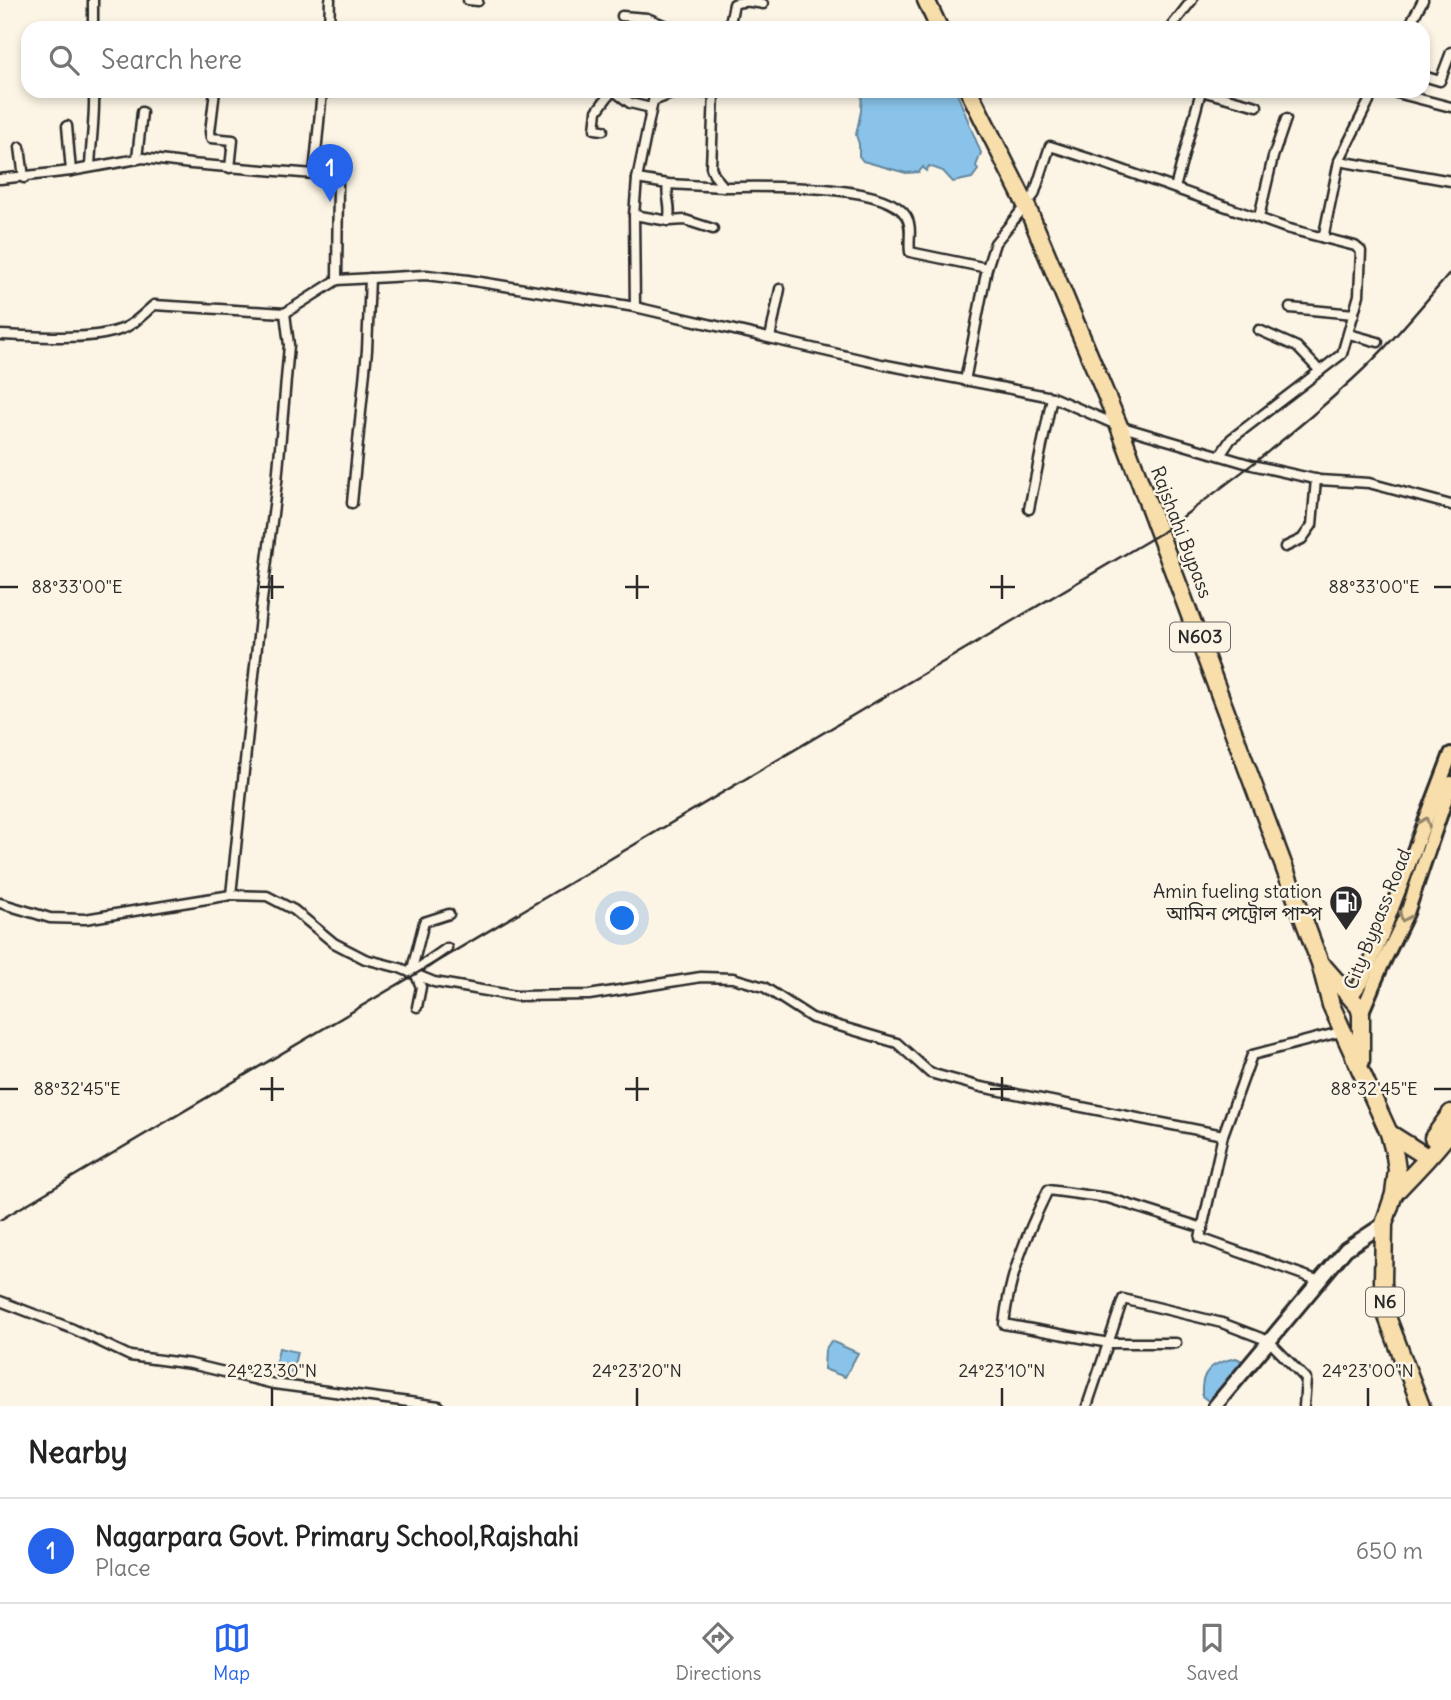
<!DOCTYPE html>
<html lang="en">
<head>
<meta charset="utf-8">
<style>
  :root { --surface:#fff; --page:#f2f2f2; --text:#222; --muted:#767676; --line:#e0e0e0; --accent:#2563eb }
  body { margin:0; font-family:Delius,"Noto Sans Bengali",sans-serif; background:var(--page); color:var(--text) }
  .you { position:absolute; left:623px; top:919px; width:24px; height:24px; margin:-18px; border:5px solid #fff; border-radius:50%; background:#1a73e8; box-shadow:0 0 0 10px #1a73e833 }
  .badge { display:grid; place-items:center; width:46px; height:46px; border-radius:50%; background:var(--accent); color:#fff; font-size:23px; font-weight:700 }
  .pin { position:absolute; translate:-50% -58px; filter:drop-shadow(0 2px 4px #0008) }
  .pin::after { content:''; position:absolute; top:37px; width:24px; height:21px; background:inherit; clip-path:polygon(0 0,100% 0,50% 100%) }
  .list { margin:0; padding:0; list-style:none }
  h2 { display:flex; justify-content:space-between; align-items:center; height:91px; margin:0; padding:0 28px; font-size:30px }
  h2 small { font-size:23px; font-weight:400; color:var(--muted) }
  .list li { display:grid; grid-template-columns:46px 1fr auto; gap:21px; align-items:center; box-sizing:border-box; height:105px; padding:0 28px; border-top:2px solid var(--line) }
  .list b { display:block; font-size:26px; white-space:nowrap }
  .list p { margin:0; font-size:23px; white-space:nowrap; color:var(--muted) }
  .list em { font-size:23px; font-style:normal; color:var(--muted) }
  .icon { flex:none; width:38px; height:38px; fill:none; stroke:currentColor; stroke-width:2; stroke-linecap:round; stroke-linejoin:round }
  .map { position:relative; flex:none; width:1451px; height:1406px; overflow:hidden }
  .search { position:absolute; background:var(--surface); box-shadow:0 4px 10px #0003; left:21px; right:21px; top:21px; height:77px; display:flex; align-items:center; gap:18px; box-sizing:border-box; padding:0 24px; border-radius:21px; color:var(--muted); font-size:26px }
  .sheet { height:196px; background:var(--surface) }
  nav { display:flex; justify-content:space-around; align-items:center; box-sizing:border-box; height:98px; border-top:2px solid var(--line); background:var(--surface); font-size:19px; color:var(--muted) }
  nav a { display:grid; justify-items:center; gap:4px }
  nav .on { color:var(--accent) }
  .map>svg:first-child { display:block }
</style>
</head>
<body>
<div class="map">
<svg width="1451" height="1406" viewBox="0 0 1451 1406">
  <rect width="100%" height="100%" fill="#fcf5e5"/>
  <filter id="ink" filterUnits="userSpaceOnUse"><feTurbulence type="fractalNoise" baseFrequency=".0143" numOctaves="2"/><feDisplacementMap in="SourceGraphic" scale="14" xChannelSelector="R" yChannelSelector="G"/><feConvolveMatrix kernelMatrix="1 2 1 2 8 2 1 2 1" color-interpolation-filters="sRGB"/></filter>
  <g filter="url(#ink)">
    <g fill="#8ac3e9" stroke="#64869d" stroke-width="2">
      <path d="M862,91H956L981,153L976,166L978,170L972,178L953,182L943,171L929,166L926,171L923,167L919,172L906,173L863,161L859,156V144L856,135L861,111Z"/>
      <path d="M831,1341L858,1353L845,1377L824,1369L825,1350Z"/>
      <path d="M279,1348L297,1352L292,1373L274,1371Z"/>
      <path d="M1236,1358L1247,1363L1212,1404L1202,1396C1200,1370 1212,1363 1236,1358Z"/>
    </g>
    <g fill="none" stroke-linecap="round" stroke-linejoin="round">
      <g stroke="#2b2b2b" stroke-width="13">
        <g id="street">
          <path d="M93,0V28"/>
          <path d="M468,0L478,1"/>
          <path d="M622,16L647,18L671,28"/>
          <path d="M1174,23L1192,0"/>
          <path d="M329,28L330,0"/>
          <path d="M729,28L734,4C743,0 753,2 763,4"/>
          <path d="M1408,28L1423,0"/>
          <path d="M1423,76L1440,81L1451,52"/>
          <path d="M215,91L210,132L211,138L233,140L230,168"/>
          <path d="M322,91L314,174L338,181L337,280"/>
          <path d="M614,91L630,103L651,108"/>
          <path d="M1389,91L1451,107"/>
          <path d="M67,126L71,171"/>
          <path d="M603,130L595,129L597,111L612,91"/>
          <path d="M20,147L24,178"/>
          <path d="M137,159L142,112"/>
          <path d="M1339,161L1451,181"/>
          <path d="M90,167C91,142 95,117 94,91"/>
          <path d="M0,179L71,171L143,158L191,164L314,174"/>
          <path d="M637,179L668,184L724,187"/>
          <path d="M668,184C665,198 673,207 668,221"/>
          <path d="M1175,188L1201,91L1257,106"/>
          <path d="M634,215L669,221L685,220L713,229"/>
          <path d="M1259,217L1273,157L1286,119"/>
          <path d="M635,307L634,215L637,179L653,101L677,92L714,93L711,167L714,175L724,187C760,187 886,182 906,216C913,227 908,240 910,252L987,268"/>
          <path d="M1290,308L1354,314"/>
          <path d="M285,313L289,345L277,482L261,608L231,895L267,896L294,910L334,943L365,959L400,968L434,982L516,996L589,995L701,977L733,978L764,987L812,1018L897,1043L930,1073L981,1087L1223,1135L1252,1055L1344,1031"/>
          <path d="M1259,330L1297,347L1320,371"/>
          <path d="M1349,334L1378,342"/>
          <path d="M0,335C33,336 88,341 119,330C133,326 143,314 154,305L285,313L337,280L426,275L468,280L635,307L881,364L1052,397L1119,426L1252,465L1319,480L1369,483L1451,505"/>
          <path d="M770,338L780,289"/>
          <path d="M965,381L987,268L995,243L1034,195L1050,146L1103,163L1286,228L1324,238"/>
          <path d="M1221,454L1231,439L1342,354L1359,295L1361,251L1355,246L1324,238V234L1339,161L1374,91"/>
          <path d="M352,503L367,350L370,278"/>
          <path d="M1029,509L1052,397"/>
          <path d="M1285,547L1302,539L1312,525L1316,479"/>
          <path d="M0,903L50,918L85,919L231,895"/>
          <path d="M411,973L424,922L449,914"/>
          <path d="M411,973L447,948"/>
          <path d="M416,975L421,987L417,1007"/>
          <path d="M1223,1135L1200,1238L1320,1281"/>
          <path d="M0,1301L73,1329L130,1356L191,1364L274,1384L439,1406"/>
          <path d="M1176,1343H1109L1004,1324C1009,1276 1027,1233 1048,1190L1108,1198L1203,1228"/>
          <path d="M1087,1406L1123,1299L1222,1323L1269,1341L1306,1379L1304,1406"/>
        </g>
      </g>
      <g stroke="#2b2b2b" stroke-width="18">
        <path id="secondary" d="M1215,1406L1346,1249L1384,1224"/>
      </g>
      <g stroke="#2b2b2b" stroke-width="18">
        <g id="primary">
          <path d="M1351,997L1362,981L1378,945L1451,754"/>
          <path d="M1361,1014L1381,967L1407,913L1451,783"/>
        </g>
      </g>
      <g stroke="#2b2b2b" stroke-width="21">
        <g id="highway">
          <path d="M926,0L939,28"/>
          <path d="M969,91L1027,207L1119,426L1320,963L1331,1005L1389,1133L1395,1156L1397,1170L1394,1194L1384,1224L1383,1282L1386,1314L1421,1406"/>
          <path d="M1324,967L1359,1007L1361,1014V1061"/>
          <path d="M1389,1133L1427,1157"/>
          <path d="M1433,1138L1451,1113"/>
          <path d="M1394,1194C1413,1173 1434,1154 1451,1130"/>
        </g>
      </g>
      <use href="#street" stroke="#fcf5e5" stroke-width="8"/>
      <use href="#secondary" stroke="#fcf5e5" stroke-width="12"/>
      <use href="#primary" stroke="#f8deab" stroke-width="12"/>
      <use href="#highway" stroke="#f8deab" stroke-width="16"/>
      <path stroke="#2b2b2b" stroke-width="2.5" d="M0,1220L1161,533C1227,484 1293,435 1353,379C1389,346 1420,308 1451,272"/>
    </g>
    <defs><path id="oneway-chevron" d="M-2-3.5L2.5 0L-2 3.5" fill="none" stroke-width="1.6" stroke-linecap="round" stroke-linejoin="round" transform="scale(1.75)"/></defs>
    <g stroke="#92846b">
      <use href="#oneway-chevron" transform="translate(1425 822) rotate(-69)"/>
      <use href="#oneway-chevron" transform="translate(1404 917) rotate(114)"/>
    </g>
  </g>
  <path fill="none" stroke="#2b2b2b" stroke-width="2.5" d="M272,575V599M637,575V599M1002,575V599M0,587H18M260,587H284M625,587H649M990,587H1015M1434,587H1451M272,1077V1101M637,1077V1101M1002,1077V1101M0,1089H18M260,1089H284M625,1089H649M990,1089H1015M1434,1089H1451M272,1388V1406M637,1388V1406M1002,1388V1406M1368,1388V1406"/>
  <defs>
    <g id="fuel-pin" transform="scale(1.75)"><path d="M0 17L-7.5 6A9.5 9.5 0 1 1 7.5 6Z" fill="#2b2b2b" stroke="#fcf5e5"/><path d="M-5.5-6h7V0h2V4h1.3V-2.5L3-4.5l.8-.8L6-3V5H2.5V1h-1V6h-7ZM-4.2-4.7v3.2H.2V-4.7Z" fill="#fff"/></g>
  </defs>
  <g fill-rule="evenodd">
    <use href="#fuel-pin" x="1346" y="902"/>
  </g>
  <g text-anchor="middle" stroke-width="5" stroke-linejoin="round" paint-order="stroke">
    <g fill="#fcf5e5" stroke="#6a6863" stroke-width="2">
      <rect x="1170" y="622.5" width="60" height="29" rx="5"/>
      <rect x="1366" y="1287.5" width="38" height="29" rx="5"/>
    </g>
    <g font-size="18" font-weight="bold" fill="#2b2b2b">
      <text x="1200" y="643">N603</text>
      <text x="1385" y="1308">N6</text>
    </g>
    <g font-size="19" fill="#2b2b2b" stroke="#fcf5e5">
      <text transform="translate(1182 532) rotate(69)" y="7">Rajshahi Bypass</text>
      <text transform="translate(1377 919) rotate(-68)" y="7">City Bypass Road</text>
    </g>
    <g font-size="19" fill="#2b2b2b" stroke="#fcf5e5" text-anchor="end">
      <text x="1322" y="898">Amin fueling station<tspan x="1322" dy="22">আমিন পেট্রোল পাম্প</tspan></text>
    </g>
  </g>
  <g font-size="18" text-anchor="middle" fill="#2b2b2b" stroke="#fcf5e5" stroke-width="5" stroke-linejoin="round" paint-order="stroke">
    <text x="1374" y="593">88°33'00"E</text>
    <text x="77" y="593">88°33'00"E</text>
    <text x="1374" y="1095">88°32'45"E</text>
    <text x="77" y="1095">88°32'45"E</text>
    <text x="272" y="1377">24°23'30"N</text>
    <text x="637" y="1377">24°23'20"N</text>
    <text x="1002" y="1377">24°23'10"N</text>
    <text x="1368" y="1377">24°23'00"N</text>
  </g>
</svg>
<div class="you"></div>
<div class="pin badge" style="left:330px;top:202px">1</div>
<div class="search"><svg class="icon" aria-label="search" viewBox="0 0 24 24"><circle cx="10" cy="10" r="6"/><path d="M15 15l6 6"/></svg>Search here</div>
</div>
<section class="sheet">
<h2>Nearby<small></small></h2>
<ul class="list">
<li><span class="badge">1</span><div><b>Nagarpara Govt. Primary School,Rajshahi</b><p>Place</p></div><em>650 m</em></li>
</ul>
</section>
<nav>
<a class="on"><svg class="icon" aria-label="map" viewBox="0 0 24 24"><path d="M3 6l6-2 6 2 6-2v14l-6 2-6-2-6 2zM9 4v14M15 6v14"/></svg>Map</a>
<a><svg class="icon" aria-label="directions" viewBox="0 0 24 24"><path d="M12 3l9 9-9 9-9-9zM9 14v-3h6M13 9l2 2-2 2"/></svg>Directions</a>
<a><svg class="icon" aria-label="saved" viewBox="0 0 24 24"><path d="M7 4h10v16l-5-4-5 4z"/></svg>Saved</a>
</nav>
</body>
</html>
